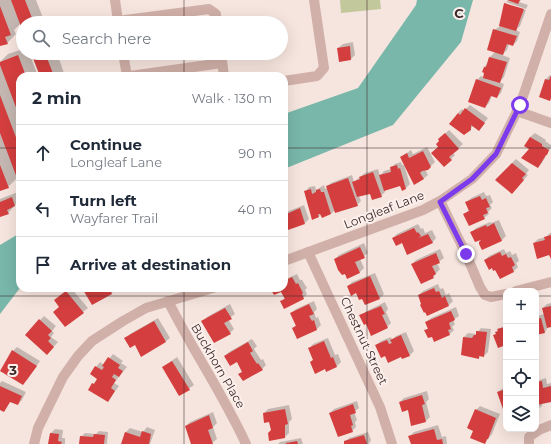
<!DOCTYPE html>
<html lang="en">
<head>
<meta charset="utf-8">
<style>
  :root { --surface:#fff; --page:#f2f2f3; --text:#1f2937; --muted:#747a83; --line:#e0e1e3 }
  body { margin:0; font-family:Montserrat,sans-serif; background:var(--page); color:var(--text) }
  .controls { position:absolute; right:12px; bottom:12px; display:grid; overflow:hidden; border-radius:8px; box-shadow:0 4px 16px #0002 }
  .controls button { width:36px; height:36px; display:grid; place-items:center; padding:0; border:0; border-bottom:1px solid var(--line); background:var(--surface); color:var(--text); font:20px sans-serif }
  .stop { position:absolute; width:12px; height:12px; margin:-9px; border:3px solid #7c3aed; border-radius:50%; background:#fff }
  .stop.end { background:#7c3aed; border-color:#fff; box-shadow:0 1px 4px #0008 }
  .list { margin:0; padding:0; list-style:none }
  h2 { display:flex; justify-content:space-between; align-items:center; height:52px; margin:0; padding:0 16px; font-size:17px }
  h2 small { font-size:13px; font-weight:400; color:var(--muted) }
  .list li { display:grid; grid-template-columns:26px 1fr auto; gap:12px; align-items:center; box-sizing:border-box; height:56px; padding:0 16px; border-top:1px solid var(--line) }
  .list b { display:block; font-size:15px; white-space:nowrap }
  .list p { margin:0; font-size:13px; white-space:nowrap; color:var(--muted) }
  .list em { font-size:13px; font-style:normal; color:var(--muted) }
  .icon { flex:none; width:22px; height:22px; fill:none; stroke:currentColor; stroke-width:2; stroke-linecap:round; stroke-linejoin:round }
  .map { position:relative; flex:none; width:551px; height:444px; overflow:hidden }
  .search { position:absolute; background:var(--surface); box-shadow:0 4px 16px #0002; left:16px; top:16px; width:272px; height:44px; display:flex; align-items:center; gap:10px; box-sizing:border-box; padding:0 14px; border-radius:22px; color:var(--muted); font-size:15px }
  .panel { position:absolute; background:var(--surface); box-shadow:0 4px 16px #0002; left:16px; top:72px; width:272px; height:220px; border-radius:12px }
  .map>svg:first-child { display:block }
</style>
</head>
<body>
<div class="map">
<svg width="551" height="444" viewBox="0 0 551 444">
  <rect width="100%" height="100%" fill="#f6e5de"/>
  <path fill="#c3c79c" d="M340,0H380L381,9L341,13Z"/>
  <g fill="#79b7aa">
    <path d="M417,0H473L461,42L393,125L284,169V114L358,88L416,5Z"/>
    <path d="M20,233V288L0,314V245Z"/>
  </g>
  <g fill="#0003">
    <path d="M0,0H36L45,23H23V31L20,24L14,30L16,34L7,43L0,45Z"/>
    <path d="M509,0H521L519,2L528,5L526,9L506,2V5L526,10L520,26L516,30L520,32L517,41L513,45L509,44L507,50L502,55L510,58L504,77L499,82L504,84L501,93L497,97L492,95L489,103L485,107L477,80L481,76L484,77V67L488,63L490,57L495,52L493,31L500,26L505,3Z"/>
    <path d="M353,42L355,55L351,59L338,48L343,44Z"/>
    <path d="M23,49V53H29L38,76H20V182L18,177L8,187L0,190V62L8,54Z"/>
    <path d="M31,53H57L65,76H40Z"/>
    <path d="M550,75L551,98L550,100L546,79Z"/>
    <path d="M470,105L488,118L479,130L473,126L470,129L458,113L462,109L464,111Z"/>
    <path d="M449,130L463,144L453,153L455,155L444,166L439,146L441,141L439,139Z"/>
    <path d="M535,133L546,140L545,141L551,145V147L542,163L538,167L530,149V137Z"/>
    <path d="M427,147L435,162L431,166L425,169L428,175L423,179L401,157L411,150L413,154Z"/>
    <path d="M516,159L529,170L526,174L528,175L516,189L496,179Z"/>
    <path d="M401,162L402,165H404L410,184L405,189L401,185L385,190V192L381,196L371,193L359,196L361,201L357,205L335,210L331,214L322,216L321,214L319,216L313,218L305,192L309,187L315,186L316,190L324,185L325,189L327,188V187L331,183L352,175L354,182L365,173L378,169L380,176L384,171L391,169V168L395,164Z"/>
    <path d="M18,192L20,200L8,213L0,216V199Z"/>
    <path d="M484,192L486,196L490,195L493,202L490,205L492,208L488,212L489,214L484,218L465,214L470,209L467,202L471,198Z"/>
    <path d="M304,205L309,219L305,223L284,228V213Z"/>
    <path d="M499,220L506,236L502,240L482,249L485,237L472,232L476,228L490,222L491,223Z"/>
    <path d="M418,224L421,229L423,228L425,233L432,230L436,238L432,243L402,242L393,238L397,234Z"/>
    <path d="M550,233H551V257L550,253L534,243L538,239L546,237Z"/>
    <path d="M364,243L368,253L360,259L364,268L360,272L348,278L335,259L339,255Z"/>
    <path d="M440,249L444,258L437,263L440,269L433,277L412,264L416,260Z"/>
    <path d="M504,249L506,253L510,251L512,255L516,253L519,261L516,263L518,267L514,271L500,277L496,268L485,260L489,256Z"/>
    <path d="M375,273L384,294L380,298L366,304L363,297L348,286L352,282Z"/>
    <path d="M297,274L300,280H302L307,288L305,290L307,294L303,298L282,301L285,297L282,290L271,288H284V280Z"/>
    <path d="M438,284L440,289L443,288L446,295L449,293L453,301L449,305L427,315L419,295L423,291Z"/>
    <path d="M70,288H71L88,308L65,326L60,307L59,296Z"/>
    <path d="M83,288H115L116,289L112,293L92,304Z"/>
    <path d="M314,301L317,309L314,312L316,318L318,317L321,325L317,329L297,338L293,328L297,324L291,313L296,309Z"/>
    <path d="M385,302L388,309L386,312L391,323L387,327L366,322L361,316L365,312Z"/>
    <path d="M551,303V326L548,327L545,332L536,334V313L537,316L545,314L543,308L547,304Z"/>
    <path d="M230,304L235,314L228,319L234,329L230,333L203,322L207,317Z"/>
    <path d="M456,307L459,316L453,320L455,324L452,327L454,330L450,334L432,336L426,330L429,327L426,322L431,318Z"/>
    <path d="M44,316L56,326L52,331L54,333L51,337L58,342L47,354L26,335Z"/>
    <path d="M158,318L170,338L165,342L135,344L126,338L130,334Z"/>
    <path d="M481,328L491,329L488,352L484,356L481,355L479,358L464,337L468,333L476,334Z"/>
    <path d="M406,332L414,351L410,355L402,358L401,356L385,355L376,345L381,341L391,337L392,340L396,336Z"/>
    <path d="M328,338L335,355L338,354L341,362L337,366L327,371L325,367L311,362L314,359L309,349L313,344Z"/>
    <path d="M252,339L257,346L254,349L261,360L263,359L266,365L262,369L240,374L243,371L237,361L225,356L229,352Z"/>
    <path d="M17,347L40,361L27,380L13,351Z"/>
    <path d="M113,354L123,361L121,363L127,367L114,383L119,386L108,401L93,384L99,378L91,373L100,362L104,365Z"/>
    <path d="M177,357L194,385L180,395L163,367Z"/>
    <path d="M546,378L547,384L551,383V401L542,403V406L536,410V381Z"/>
    <path d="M2,381L26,392L22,400L18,404L11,401L4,410L0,409V383Z"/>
    <path d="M506,387V407L498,392L503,388Z"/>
    <path d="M427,391L429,399L426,402L430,417L426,421L412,425L408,409L400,402L404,398Z"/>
    <path d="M357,401L359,408L354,412L357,420L355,422L356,427L352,431L330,413L334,409Z"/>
    <path d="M289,405L292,419L289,422V433L285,437L272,431L270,421L264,413L268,409Z"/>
    <path d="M480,406L500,414L492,434L485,443L475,430L476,410Z"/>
    <path d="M213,412L217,423L213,427L217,439L211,444H193L186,426L190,422Z"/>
    <path d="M438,425L442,437L446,436L447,444H412L410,436L414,432Z"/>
    <path d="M147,427L155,430L150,444H122L126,432L130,428L143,432Z"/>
    <path d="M55,429L63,430L62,438H65V444H49L51,433Z"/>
    <path d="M99,431L108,432L107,444H80L81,437L85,433L96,434Z"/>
    <path d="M368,432L371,440L369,444H344L345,442L349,438Z"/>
    <path d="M301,438L303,444H278L280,442Z"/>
  </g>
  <g fill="#d43e3e">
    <path d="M11,0H25L34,23H23V32Z"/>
    <path d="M507,0H520L518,4Z"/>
    <path d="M504,3L524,9L516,31L499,26Z"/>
    <path d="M0,6L11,35L5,37L8,44L0,46Z"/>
    <path d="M493,29L517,36L513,46L507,44L503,55L487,50Z"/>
    <path d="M350,46L351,60L339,62L337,48Z"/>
    <path d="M31,53H45L54,76H40Z"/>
    <path d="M18,55L26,76H20V118L0,65V62Z"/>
    <path d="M489,57L507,62L500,83L483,78L484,73L482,72L484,67H486Z"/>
    <path d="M551,75V98L550,101L539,97L545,79L549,80Z"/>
    <path d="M476,79L501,88L497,98L491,96L485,108L468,102Z"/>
    <path d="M0,95L20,148V186L0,133Z"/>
    <path d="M465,108L485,123L479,131L471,125V130L464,135L449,124L458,113L460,115Z"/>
    <path d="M445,133L459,149L449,157L452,160L444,167L431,153L438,147L436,144L439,141L438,139Z"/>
    <path d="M530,137L542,144V146L549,150L547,155H546L538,168L521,158L529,149L524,146Z"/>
    <path d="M423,151L431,167L428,170L422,171L420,173L424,179L414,185L400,157L407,153L409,158Z"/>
    <path d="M512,163L526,174L522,178L524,180L512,194L495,180Z"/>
    <path d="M0,165L9,188L0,191Z"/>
    <path d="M397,165L398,169L400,168L406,189L402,191L400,186L384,191L379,175L391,172L390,167Z"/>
    <path d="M373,172L382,197L372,200L370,194L357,197L352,182L360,179L359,177Z"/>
    <path d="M348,178L358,206L335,213L326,186Z"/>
    <path d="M311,189L312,194L316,192V190L320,189L321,192H324L331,214L322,218L320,214H318L319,217L312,220L304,191Z"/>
    <path d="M480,196L482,200L486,198L490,207L486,208L488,213L483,215L485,219L469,226L463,214L469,211L465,202Z"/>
    <path d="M12,197L15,206L7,210L9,214L0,217V202Z"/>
    <path d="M300,208L305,224L285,231L284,215Z"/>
    <path d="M494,223L502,241L482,250L479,244V242L481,240L475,242L470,232L486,225L487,227Z"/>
    <path d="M414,228L417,233L418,232L421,236L418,238L428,234L433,243L407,255L402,243L396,246L392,238Z"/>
    <path d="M551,235V259L549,255L537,259L533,243L545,240L544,237Z"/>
    <path d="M360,247L365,258L355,262L360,273L347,279L345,274L342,275L338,270L334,259Z"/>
    <path d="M500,252L502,256L506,254L508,258L511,257L515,265L512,267L514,272L500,279L495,270L493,271L492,268L489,270L484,260Z"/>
    <path d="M436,253L440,263L432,266L436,274L433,276L434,278L421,284L411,264Z"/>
    <path d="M370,276L380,299L365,305L362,299L359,300L356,293L351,296L347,286Z"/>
    <path d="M292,277L296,284L298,283L303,293L302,294L304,299L284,309L280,301L285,299L281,292L274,295L270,288H284V281Z"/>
    <path d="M82,288H109L112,294L92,305Z"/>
    <path d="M434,288L436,292L439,291L442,298L445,296L449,306L427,316L425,312L424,313L420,305L421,304L418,295Z"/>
    <path d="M66,291L84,313L65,327L53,312L59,307L54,300Z"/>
    <path d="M309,304L314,314L309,316L312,321L314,320L317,330L297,339L292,328L296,326L290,313Z"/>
    <path d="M381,306L385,314L382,315L388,328L371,336L366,324L364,325L359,315Z"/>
    <path d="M551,306V327L547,328L542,308Z"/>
    <path d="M225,308L232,319L224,323L231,334L214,343L201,321Z"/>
    <path d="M451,311L455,320L449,323L451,329L448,330L450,335L434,342L432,337L428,338L424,330L428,329L425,322Z"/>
    <path d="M541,318L545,333L536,335V319Z"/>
    <path d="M39,319L52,331L48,335L51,338L48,341L54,347L47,355L25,335Z"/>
    <path d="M154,321L166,342L141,357L135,345L130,348L124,338Z"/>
    <path d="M506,324V345L498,348L493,335L496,334L495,332L498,331L497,329L504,327L503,325Z"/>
    <path d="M476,331L487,332L484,357L479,356V359L461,355L463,337L472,338L474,335H476Z"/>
    <path d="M401,335L410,356L402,359L401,357L388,363L385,356L381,358L375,345L387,340L389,344L392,343L390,340Z"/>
    <path d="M324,341L331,358L333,357L337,367L326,372L325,369L315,374L310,362L313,360L308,348Z"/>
    <path d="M248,342L253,351L250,353L257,364L258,363L263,370L243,381L238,374L242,372L237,362L230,366L224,356Z"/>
    <path d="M12,350L37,366L23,385L0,371Z"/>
    <path d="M108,357L120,365L118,368L123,371L119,377L114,374L112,377L116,380L111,388L115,391L108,402L88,390L92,383L94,384L97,379L90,374L95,366L102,370L104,367L102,366Z"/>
    <path d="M172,361L190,390L179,396L162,367Z"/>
    <path d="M542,381L543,388L551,386V402L537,405L539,411H536V382Z"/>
    <path d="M0,386L22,396L18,405L10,402L4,412L0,410Z"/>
    <path d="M506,389V408L503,409L497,392Z"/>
    <path d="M422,395L425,404L422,405L426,422L411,426L408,410L402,412L399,402Z"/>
    <path d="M353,404L356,413L350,415L353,425L351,426L353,432L338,437L329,413Z"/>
    <path d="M285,409L288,424L285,425V438L269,441L268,433L271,430L269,422L264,423L263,413Z"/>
    <path d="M475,409L496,418L488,439H487L485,444L470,438L473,431L467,428Z"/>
    <path d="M209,415L213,428L208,430L213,444H191L185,426Z"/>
    <path d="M434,429L437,440L442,439L443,444H411L408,436Z"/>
    <path d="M142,431L151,434L149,444H121L125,432L140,437Z"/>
    <path d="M50,433L59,434L58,441L62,442L61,444H48Z"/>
    <path d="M94,434L105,435L104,444H79L80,436L93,437Z"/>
    <path d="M364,435L367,444H344V441Z"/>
    <path d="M297,441L298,444H286V443Z"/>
  </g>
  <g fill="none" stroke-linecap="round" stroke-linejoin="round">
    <g stroke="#d0b0a8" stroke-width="10">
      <path d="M115,0L118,21L209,9L216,14L217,23"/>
      <path d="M123,53L127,76"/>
      <path d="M221,53L224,76"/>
      <path d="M130,76L222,63"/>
      <path d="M284,81L317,76L324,68L314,0"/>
      <path d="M517,111L551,123"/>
      <path d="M440,201L466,254L480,287L485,295L491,297L506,294"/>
      <path d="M308,252L380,407L392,444"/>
      <path d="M284,261L423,210L440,201L472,179L496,154L520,105L551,14"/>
      <path d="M516,291L551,282"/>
      <path d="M168,301C192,349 223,394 246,444"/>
      <path d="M34,444L38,428L63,377L78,356L92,341L123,321L146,308L213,288"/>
      <path d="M529,444V437L539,430L551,425"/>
    </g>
  </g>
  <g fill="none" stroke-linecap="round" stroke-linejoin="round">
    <path stroke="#7c3aed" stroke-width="5" d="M466,254L440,202L472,179L496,154L520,105"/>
  </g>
  <path fill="none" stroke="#3c2a29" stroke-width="1" stroke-opacity="0.55" d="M184,0V23M367,0V444M184,53V76M0,148H20M284,148H551M184,288V444M0,296H506M536,296H551"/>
  <g text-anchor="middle" stroke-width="4" stroke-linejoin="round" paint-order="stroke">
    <g font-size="12" fill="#3c2a29" stroke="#fcf0ec">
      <text transform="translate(384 210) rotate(-21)" y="4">Longleaf Lane</text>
      <text transform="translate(364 341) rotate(65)" y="4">Chestnut Street</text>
      <text transform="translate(218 366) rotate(60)" y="4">Buckhorn Place</text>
    </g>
  </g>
  <g font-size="13" text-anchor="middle" font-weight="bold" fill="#3c2a29" stroke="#fcf0ec" stroke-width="4" stroke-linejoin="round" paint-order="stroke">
    <text x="459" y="18">C</text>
    <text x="13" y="375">3</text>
  </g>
</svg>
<div class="controls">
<button>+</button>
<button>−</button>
<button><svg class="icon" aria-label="locate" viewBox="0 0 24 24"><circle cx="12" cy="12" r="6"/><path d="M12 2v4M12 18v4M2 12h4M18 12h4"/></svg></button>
<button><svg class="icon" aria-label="layers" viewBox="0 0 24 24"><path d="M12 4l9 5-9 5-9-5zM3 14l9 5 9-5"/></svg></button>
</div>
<div class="stop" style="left:520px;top:105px"></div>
<div class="stop end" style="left:466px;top:254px"></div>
<div class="search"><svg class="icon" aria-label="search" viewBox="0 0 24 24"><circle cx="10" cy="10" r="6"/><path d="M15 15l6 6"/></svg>Search here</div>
<section class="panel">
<h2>2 min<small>Walk · 130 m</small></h2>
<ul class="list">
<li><svg class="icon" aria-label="ahead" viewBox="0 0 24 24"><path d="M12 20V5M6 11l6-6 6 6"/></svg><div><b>Continue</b><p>Longleaf Lane</p></div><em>90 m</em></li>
<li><svg class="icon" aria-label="left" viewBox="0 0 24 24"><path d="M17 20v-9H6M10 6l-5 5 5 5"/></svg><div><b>Turn left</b><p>Wayfarer Trail</p></div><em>40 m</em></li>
<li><svg class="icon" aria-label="arrive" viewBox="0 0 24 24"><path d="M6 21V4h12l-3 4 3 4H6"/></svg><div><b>Arrive at destination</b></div></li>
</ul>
</section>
</div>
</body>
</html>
